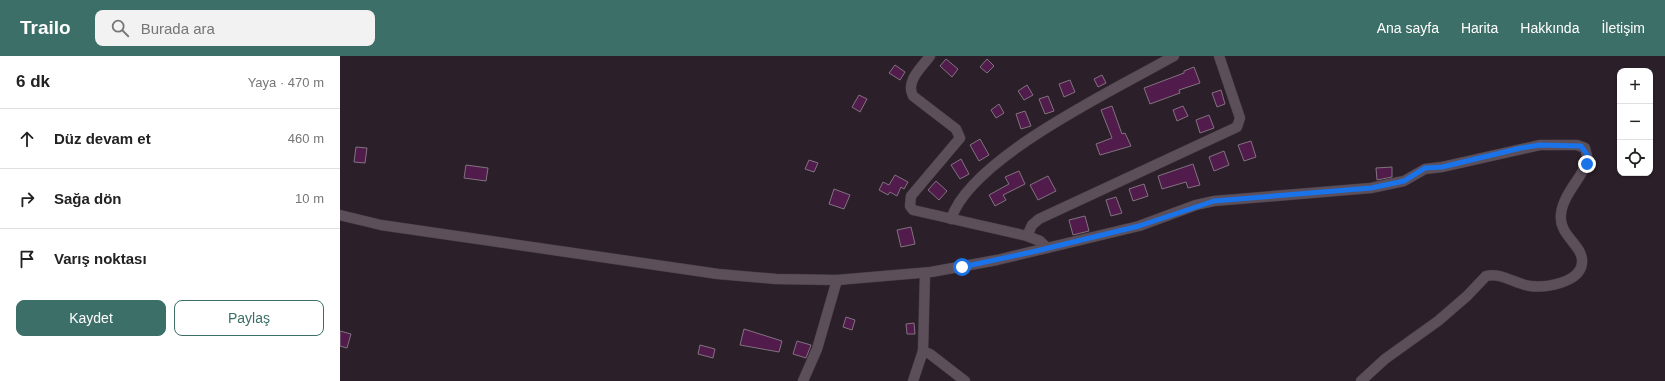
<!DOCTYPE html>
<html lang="tr">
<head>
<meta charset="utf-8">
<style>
  :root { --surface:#fff; --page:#f2f2f2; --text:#222; --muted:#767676; --line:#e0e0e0; --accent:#3c6f67 }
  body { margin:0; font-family:Helvetica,sans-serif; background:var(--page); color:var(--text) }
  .controls { position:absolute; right:12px; top:12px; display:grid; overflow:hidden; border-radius:8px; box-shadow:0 1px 3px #0004 }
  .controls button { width:36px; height:36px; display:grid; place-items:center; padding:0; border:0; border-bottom:1px solid var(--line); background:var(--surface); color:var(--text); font:20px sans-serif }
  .stop { position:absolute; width:12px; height:12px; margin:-9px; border:3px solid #1a73e8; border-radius:50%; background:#fff }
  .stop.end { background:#1a73e8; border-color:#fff; box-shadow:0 1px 4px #0008 }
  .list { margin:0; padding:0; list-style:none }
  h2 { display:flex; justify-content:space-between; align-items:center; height:52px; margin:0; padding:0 16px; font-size:17px }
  h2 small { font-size:13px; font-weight:400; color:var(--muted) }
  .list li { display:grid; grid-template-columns:26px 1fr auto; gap:12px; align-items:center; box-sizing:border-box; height:60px; padding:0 16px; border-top:1px solid var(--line) }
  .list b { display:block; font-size:15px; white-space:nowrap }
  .list em { font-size:13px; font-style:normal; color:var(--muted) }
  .actions { display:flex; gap:8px; padding:12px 16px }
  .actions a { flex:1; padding:9px 0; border:1px solid var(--accent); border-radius:8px; text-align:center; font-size:14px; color:var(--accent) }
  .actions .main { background:var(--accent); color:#fff }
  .icon { flex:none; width:22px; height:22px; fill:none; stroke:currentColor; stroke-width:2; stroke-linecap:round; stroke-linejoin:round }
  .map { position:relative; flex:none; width:1325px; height:325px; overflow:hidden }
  header { display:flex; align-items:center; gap:24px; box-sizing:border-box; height:56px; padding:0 20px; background:var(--accent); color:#fff }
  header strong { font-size:19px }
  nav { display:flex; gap:22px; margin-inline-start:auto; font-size:14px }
  .search { width:280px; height:36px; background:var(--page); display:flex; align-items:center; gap:10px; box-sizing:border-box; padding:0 14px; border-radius:8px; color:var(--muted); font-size:15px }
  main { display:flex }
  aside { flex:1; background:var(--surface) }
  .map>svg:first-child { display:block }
</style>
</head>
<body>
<header>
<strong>Trailo</strong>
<div class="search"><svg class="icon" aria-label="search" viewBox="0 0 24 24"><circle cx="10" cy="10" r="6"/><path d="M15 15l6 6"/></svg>Burada ara</div>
<nav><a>Ana sayfa</a><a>Harita</a><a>Hakkında</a><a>İletişim</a></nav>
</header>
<main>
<aside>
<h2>6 dk<small>Yaya · 470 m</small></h2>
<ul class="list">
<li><svg class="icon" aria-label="ahead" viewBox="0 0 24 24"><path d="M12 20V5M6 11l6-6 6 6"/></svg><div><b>Düz devam et</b></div><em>460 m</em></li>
<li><svg class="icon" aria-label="right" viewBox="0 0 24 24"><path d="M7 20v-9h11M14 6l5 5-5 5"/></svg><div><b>Sağa dön</b></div><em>10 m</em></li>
<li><svg class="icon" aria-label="arrive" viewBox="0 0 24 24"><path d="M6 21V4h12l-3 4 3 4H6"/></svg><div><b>Varış noktası</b></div></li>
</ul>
<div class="actions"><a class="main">Kaydet</a><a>Paylaş</a></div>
</aside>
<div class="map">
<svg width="1325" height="325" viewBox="0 0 1325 325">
  <rect width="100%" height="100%" fill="#2b1f29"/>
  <g fill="#511c4c" stroke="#81737f">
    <path d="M606,3L618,13L612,21L600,10Z"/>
    <path d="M647,3L654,10L647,17L640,11Z"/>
    <path d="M555,9L565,16L560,24L549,17Z"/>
    <path d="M854,11L860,27L839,34L840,37L810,48L804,32L844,17V15Z"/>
    <path d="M762,19L766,27L758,31L754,23Z"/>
    <path d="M730,24L735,36L724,41L719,28Z"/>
    <path d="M687,29L693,39L684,44L678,35Z"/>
    <path d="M881,34L885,48L877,51L872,37Z"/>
    <path d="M519,39L527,43L520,56L512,51Z"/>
    <path d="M708,40L714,55L705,58L699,43Z"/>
    <path d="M659,48L664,57L656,62L651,54Z"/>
    <path d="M772,50L782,78L785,77L791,90L760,99L756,88L772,82L761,54Z"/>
    <path d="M843,50L848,60L837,65L833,54Z"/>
    <path d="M685,55L691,70L681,73L676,58Z"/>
    <path d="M869,59L874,72L860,77L856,64Z"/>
    <path d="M640,83L649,99L639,105L630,89Z"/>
    <path d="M911,85L916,101L904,105L898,89Z"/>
    <path d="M16,91L27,92L25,107L14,106Z"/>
    <path d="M884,95L889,109L874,115L869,101Z"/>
    <path d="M621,103L629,118L620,123L611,109Z"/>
    <path d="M469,104L478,107L474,116L465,113Z"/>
    <path d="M853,108L860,129L848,132L846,126L822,133L818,120Z"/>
    <path d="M126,109L148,112L146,125L124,122Z"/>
    <path d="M1052,111V121L1037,124L1036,112Z"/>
    <path d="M679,115L685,128L663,139L666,144L655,150L649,139L669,128L665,121Z"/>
    <path d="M555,119L568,126L564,133L561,131L557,140L550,136L548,139L539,134L543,126L549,129Z"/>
    <path d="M708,120L716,135L698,144L690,129Z"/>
    <path d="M596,125L607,135L599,144L588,134Z"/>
    <path d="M804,128L808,140L793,145L789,133Z"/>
    <path d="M494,133L510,139L504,153L489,148Z"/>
    <path d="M776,141L782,157L771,160L766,144Z"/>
    <path d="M745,160L749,175L733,179L729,164Z"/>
    <path d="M571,171L575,188L561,191L557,174Z"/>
    <path d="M506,261L515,264L512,274L503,271Z"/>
    <path d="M574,267L575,278H567L566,268Z"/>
    <path d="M404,273L442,285L439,296L400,289Z"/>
    <path d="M0,275L11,278L7,292L0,290Z"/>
    <path d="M457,285L471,289L466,302L453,298Z"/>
    <path d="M360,289L375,293L373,302L358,298Z"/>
  </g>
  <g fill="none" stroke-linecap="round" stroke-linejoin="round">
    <g stroke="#463d45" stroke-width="11">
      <g id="minor">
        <path d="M590,0C582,11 565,25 573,40L616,73L620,82L571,140L570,150L573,154L687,180L700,185L707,192"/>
        <path d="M0,159L41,169L378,218L436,223L497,224L591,216L657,204L799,170L856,149L874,145L1031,132L1064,125L1085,113L1102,111L1200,89H1237L1245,92L1248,104C1242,122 1223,138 1221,158C1218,180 1244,189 1242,207C1240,227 1205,232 1190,230C1175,228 1161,216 1146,220L1127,240L1098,265L1045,303L1021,325"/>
        <path d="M611,163C631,101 778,32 834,0"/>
        <path d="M687,180L692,169L699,163L897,71L900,62L879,0"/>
        <path d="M583,295L590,298L625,325"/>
        <path d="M463,325L477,293L497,224"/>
        <path d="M573,325L583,295L585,217"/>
      </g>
    </g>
    <use href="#minor" stroke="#5c4f5a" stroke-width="10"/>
  </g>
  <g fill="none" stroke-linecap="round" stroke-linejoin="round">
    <path stroke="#1a73e8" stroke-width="5" d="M622,211L692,196L799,170L874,145L1031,132L1064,125L1085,112L1102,111L1181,92L1200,89L1241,90L1248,100L1247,108"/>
  </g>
</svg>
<div class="controls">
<button>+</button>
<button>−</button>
<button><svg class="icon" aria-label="locate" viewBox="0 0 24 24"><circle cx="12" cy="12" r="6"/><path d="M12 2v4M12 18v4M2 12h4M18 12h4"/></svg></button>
</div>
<div class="stop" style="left:622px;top:211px"></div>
<div class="stop end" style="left:1247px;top:108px"></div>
</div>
</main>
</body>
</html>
